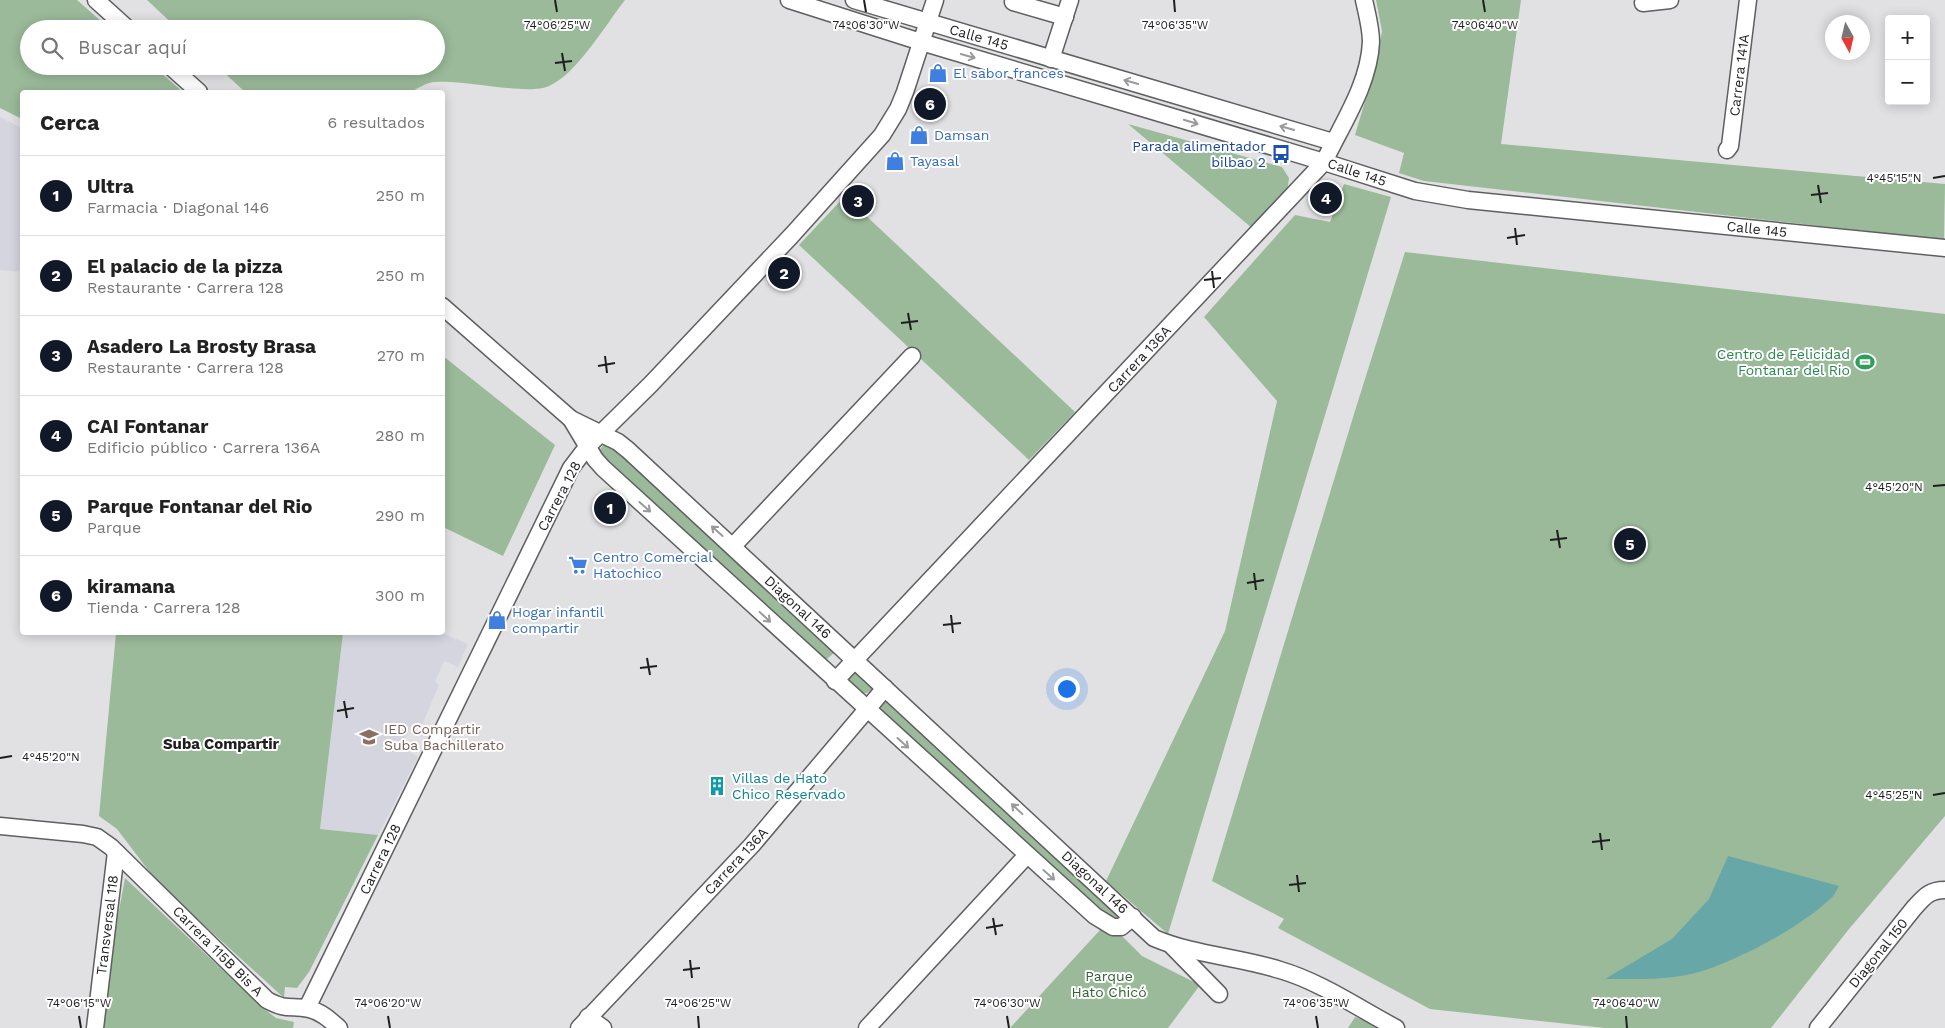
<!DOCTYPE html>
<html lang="es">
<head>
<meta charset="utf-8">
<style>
  :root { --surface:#fff; --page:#f6f6f6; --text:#222; --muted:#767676; --line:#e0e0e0; --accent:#111827 }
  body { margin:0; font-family:"Work Sans",sans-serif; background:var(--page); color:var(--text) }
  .controls { position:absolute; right:15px; top:15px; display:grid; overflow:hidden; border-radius:5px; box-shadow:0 2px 12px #0003 }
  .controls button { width:45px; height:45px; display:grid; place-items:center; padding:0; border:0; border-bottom:1px solid var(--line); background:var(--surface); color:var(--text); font:25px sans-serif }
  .compass { position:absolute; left:1825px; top:15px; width:45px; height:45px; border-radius:50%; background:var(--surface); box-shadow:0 2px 12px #0003; rotate:172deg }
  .you { position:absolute; left:1066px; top:688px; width:18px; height:18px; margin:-12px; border:4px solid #fff; border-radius:50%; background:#1a73e8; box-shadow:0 0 0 8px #1a73e833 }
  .badge { display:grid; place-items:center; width:32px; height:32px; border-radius:50%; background:var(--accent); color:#fff; font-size:16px; font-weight:700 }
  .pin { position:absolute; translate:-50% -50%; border:2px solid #fff; box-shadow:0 1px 5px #0006 }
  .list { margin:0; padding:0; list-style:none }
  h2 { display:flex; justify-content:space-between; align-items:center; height:65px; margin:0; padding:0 20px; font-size:21px }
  h2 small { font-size:16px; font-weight:400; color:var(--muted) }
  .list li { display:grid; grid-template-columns:32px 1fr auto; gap:15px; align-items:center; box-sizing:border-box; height:80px; padding:0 20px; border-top:1px solid var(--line) }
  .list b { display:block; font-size:19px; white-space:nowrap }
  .list p { margin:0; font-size:16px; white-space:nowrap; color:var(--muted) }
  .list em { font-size:16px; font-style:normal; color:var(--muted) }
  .icon { flex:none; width:28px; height:28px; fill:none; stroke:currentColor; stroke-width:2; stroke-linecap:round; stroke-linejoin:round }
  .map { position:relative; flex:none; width:1945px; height:1028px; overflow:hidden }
  .search { position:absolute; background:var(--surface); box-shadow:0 2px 12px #0003; left:20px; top:20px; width:425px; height:55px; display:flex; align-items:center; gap:12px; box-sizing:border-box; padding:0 18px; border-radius:28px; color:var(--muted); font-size:19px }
  .panel { position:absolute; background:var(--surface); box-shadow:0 2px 12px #0003; left:20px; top:90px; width:425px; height:545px; border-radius:5px }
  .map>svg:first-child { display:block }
</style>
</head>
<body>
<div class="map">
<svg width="1945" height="1028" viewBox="0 0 1945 1028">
  <rect width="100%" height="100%" fill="#e1e1e4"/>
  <g fill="#d5d5e0">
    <path d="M0,117L22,128V272L0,270Z"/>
    <path d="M343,633H442L468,644L458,667L444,661L435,682L439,685L421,727L412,724L402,747L418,757L378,835L320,829Z"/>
  </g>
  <g fill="#9aba99">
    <path d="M0,0H77L110,29H29V66H153L183,92H22V119L0,108Z"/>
    <path d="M147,0H625C606,24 577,74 549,86C528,96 463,79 435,82C427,82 417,89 410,92H245L217,66H436V29H178Z"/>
    <path d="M1376,0H1521L1501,144L1945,184L1944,240L1424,181L1399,173L1404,153L1355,135L1374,71L1382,31Z"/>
    <path d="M1128,124L1282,167L1289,178L1287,193L1252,228Z"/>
    <path d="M1344,184L1391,197L1168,934L1106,881L1225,631L1277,401L1204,317L1295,215L1330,222Z"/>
    <path d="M845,196L1075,412L1029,460L799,245Z"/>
    <path d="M1405,252L1945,314V816L1849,929L1771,1028H1605L1430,1009L1278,928L1284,919L1212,881L1354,414Z"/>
    <path d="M443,356L555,445L503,556L443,527Z"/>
    <path d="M605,443L637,465L837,650L826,660L699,546L598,452Z"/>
    <path d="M116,633H343L320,829L378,835L309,972L297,988L285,987L284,998L158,883L117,829L99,816Z"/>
    <path d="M856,668L871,682L872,689L867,693H861L847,680Z"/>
    <path d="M880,699L888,700L1122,915V920L1114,922L879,712L876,705Z"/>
    <path d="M125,878L263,1008L276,1018L294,1022L293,1028H103L115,932Z"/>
    <path d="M1100,930L1120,934L1142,956L1200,985L1168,1028H1010Z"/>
    <path d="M1355,1017L1384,1028H1348Z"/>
  </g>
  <path fill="#68a7a8" d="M1728,856L1839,886C1836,891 1834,896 1830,899C1802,927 1725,968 1686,975C1660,980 1632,979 1605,979L1672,939L1709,899Z"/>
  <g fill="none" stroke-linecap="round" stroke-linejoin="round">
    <g stroke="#5f5f62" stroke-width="19">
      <g id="minor">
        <path d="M96,0L128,29"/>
        <path d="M789,0L921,42L1324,162L1415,191L1468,200L1945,248"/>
        <path d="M854,0L1333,142"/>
        <path d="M1013,2L1065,17"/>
        <path d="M1643,3L1670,0"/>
        <path d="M1051,59L1070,0"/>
        <path d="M170,66L199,92"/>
        <path d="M1727,150L1730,146L1748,0"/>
        <path d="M442,306L571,419L618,442L628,450L1154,938C1194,955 1239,957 1280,970C1321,982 1358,1008 1396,1028"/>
        <path d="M571,419L595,459L603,468L1095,916L1113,927H1121L1133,917"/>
        <path d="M733,546L912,356"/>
        <path d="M835,681L1324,162C1342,124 1369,85 1371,42C1371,28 1367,14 1364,0"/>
        <path d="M0,826L83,834L97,837L111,847L267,1000C287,1011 291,1005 309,1009C322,1012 330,1020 339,1028"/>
        <path d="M1172,946L1219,994"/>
        <path d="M307,1008L571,468L587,447L651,384L792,235L882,135L898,109L905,92L935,0"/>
        <path d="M588,1017L603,1028"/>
        <path d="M95,1028L116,852"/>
        <path d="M579,1028L752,845L885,688"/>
        <path d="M867,1028L1027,855"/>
        <path d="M1818,1028L1914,908C1924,897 1929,890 1945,890"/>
      </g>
    </g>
    <use href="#minor" stroke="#fff" stroke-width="16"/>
  </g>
  <defs><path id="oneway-shaft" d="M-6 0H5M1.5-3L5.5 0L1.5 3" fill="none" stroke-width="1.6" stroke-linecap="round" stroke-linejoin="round" transform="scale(1.25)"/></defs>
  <g stroke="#9a9a9a">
    <use href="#oneway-shaft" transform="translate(968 56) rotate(16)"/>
    <use href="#oneway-shaft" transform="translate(1131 82) rotate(-164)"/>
    <use href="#oneway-shaft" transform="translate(1191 122) rotate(17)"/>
    <use href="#oneway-shaft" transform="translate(1287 128) rotate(-164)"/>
    <use href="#oneway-shaft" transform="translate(645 507) rotate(42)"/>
    <use href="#oneway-shaft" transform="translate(717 531) rotate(-138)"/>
    <use href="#oneway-shaft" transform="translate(765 617) rotate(43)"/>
    <use href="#oneway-shaft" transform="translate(903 743) rotate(42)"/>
    <use href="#oneway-shaft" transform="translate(1017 809) rotate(-137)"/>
    <use href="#oneway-shaft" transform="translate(1049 875) rotate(42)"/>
  </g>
  <path fill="none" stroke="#1e1e1f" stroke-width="2" d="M555,0L557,12M864,0L866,12M1174,0L1175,12M1483,0L1485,12M562,53L565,71M555,63L572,61M1933,178L1945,176M1818,185L1821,203M1811,195L1828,193M1515,228L1517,245M1507,238L1525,235M1212,271L1214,288M1204,280L1221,278M908,313L911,330M901,323L918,321M605,356L607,373M598,366L615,363M1933,486L1945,485M1557,530L1560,548M1550,540L1567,538M1254,573L1256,590M1247,583L1264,580M951,615L953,633M943,625L961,623M647,658L650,675M640,668L657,666M344,701L347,718M337,711L354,708M0,758L12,756M1933,795L1945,793M1600,833L1602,850M1592,842L1610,840M1297,875L1299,892M1289,885L1306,883M993,918L996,935M986,928L1003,925M690,960L692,978M683,970L700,968M79,1016L81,1028M388,1016L390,1028M698,1016L699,1028M1007,1016L1009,1028M1316,1016L1318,1028M1626,1016L1627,1028"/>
  <defs>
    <g id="shop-bare" transform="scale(1.5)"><path d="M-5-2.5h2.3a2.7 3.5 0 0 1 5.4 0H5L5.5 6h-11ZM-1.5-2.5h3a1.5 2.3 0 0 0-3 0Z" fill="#3f7fe0" stroke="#fff" stroke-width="2.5" paint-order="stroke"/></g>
    <g id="bus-bare" transform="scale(1.5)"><path d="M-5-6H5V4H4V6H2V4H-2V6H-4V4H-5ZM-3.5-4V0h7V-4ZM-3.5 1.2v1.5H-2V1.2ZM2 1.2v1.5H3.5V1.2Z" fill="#1a4fb4" stroke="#fff" stroke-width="2.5" paint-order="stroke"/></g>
    <g id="stadium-bare" transform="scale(1.5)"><path d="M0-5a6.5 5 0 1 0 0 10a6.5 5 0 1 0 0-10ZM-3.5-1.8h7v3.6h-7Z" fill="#2e9e5b" stroke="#fff" stroke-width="2.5" paint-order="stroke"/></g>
    <g id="supermarket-bare" transform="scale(1.5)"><path d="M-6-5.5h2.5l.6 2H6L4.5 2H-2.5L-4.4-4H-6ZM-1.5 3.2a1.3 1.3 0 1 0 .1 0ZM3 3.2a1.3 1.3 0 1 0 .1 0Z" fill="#3f7fe0" stroke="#fff" stroke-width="2.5" paint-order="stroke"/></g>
    <g id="school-bare" transform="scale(1.5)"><path d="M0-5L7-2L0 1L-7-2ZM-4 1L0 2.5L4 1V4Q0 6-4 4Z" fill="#8d6e63" stroke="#fff" stroke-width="2.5" paint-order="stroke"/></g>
    <g id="building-bare" transform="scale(1.5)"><path d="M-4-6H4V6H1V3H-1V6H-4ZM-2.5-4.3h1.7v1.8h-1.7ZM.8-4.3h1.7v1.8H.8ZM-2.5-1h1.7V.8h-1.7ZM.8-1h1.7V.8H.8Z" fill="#0f9aa8" stroke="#fff" stroke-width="2.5" paint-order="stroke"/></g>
  </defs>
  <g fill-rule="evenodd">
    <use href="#shop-bare" x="938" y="73"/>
    <use href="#shop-bare" x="919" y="135"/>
    <use href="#bus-bare" x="1281" y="154"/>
    <use href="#shop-bare" x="895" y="161"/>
    <use href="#stadium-bare" x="1865" y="362"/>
    <use href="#supermarket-bare" x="578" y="565"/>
    <use href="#shop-bare" x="497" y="620"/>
    <use href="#school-bare" x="369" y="737"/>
    <use href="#building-bare" x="717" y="786"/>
  </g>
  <g text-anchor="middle" stroke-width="4" stroke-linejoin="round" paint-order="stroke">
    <g font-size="14" fill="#1e1e1f" stroke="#fff">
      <text transform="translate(979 37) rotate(16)" y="5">Calle 145</text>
      <text transform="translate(1739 75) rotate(-83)" y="5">Carrera 141A</text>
      <text transform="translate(1357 172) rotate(18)" y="5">Calle 145</text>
      <text transform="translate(1757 229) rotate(6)" y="5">Calle 145</text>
      <text transform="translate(1139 359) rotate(-47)" y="5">Carrera 136A</text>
      <text transform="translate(559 496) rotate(-62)" y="5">Carrera 128</text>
      <text transform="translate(798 607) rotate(43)" y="5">Diagonal 146</text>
      <text transform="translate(380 859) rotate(-64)" y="5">Carrera 128</text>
      <text transform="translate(736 861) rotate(-47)" y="5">Carrera 136A</text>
      <text transform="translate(1095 882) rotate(43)" y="5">Diagonal 146</text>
      <text transform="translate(107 925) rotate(-83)" y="5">Transversal 118</text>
      <text transform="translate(218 951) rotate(45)" y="5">Carrera 115B Bis A</text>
      <text transform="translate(1878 953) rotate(-51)" y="5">Diagonal 150</text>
    </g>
    <g font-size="14" fill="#366cbe" stroke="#fff" text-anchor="start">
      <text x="953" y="78">El sabor frances</text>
      <text x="934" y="140">Damsan</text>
      <text x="910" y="166">Tayasal</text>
      <text x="593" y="562">Centro Comercial<tspan x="593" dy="16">Hatochico</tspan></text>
      <text x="512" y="617">Hogar infantil<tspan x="512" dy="16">compartir</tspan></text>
    </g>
    <g font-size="14" fill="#164399" stroke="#fff" text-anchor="end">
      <text x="1266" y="151">Parada alimentador<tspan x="1266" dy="16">bilbao 2</tspan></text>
    </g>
    <g font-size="14" fill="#27864d" stroke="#fff" text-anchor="end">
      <text x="1850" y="359">Centro de Felicidad<tspan x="1850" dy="16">Fontanar del Rio</tspan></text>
    </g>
    <g font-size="14" fill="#785e54" stroke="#fff" text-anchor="start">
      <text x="384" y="734">IED Compartir<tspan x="384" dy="16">Suba Bachillerato</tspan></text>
    </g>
    <g font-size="14" fill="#0d838f" stroke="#fff" text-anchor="start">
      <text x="732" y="783">Villas de Hato<tspan x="732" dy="16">Chico Reservado</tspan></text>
    </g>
    <g font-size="14" fill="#316433" stroke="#fff">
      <text x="1109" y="981">Parque<tspan x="1109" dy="16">Hato Chicó</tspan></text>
    </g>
    <g font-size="15" font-weight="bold" fill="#1e1e1f" stroke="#fff">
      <text x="221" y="749">Suba Compartir</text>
    </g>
  </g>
  <g font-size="12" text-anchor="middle" fill="#1e1e1f" stroke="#fff" stroke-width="4" stroke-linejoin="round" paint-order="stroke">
    <text x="557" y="29">74°06'25"W</text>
    <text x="866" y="29">74°06'30"W</text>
    <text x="1175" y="29">74°06'35"W</text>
    <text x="1485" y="29">74°06'40"W</text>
    <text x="1894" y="182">4°45'15"N</text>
    <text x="1894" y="491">4°45'20"N</text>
    <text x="51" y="761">4°45'20"N</text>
    <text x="1894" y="799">4°45'25"N</text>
    <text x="79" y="1007">74°06'15"W</text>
    <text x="388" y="1007">74°06'20"W</text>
    <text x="698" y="1007">74°06'25"W</text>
    <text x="1007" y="1007">74°06'30"W</text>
    <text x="1316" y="1007">74°06'35"W</text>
    <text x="1626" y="1007">74°06'40"W</text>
  </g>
</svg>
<div class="controls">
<button>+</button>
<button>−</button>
</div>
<svg class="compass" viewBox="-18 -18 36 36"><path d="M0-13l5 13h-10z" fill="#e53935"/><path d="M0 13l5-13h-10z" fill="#767676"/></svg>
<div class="you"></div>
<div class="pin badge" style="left:610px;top:508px">1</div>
<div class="pin badge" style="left:784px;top:273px">2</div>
<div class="pin badge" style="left:858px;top:201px">3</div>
<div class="pin badge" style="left:1326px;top:198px">4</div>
<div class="pin badge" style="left:1630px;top:544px">5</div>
<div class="pin badge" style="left:930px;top:104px">6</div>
<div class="search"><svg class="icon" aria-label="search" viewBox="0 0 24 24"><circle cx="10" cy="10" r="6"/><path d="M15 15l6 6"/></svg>Buscar aquí</div>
<section class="panel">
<h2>Cerca<small>6 resultados</small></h2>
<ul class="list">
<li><span class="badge">1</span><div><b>Ultra</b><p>Farmacia · Diagonal 146</p></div><em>250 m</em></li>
<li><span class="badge">2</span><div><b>El palacio de la pizza</b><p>Restaurante · Carrera 128</p></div><em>250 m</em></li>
<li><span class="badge">3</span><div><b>Asadero La Brosty Brasa</b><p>Restaurante · Carrera 128</p></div><em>270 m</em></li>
<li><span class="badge">4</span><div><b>CAI Fontanar</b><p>Edificio público · Carrera 136A</p></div><em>280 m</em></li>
<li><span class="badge">5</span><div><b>Parque Fontanar del Rio</b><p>Parque</p></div><em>290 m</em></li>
<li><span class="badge">6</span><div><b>kiramana</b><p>Tienda · Carrera 128</p></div><em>300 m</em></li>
</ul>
</section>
</div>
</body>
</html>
